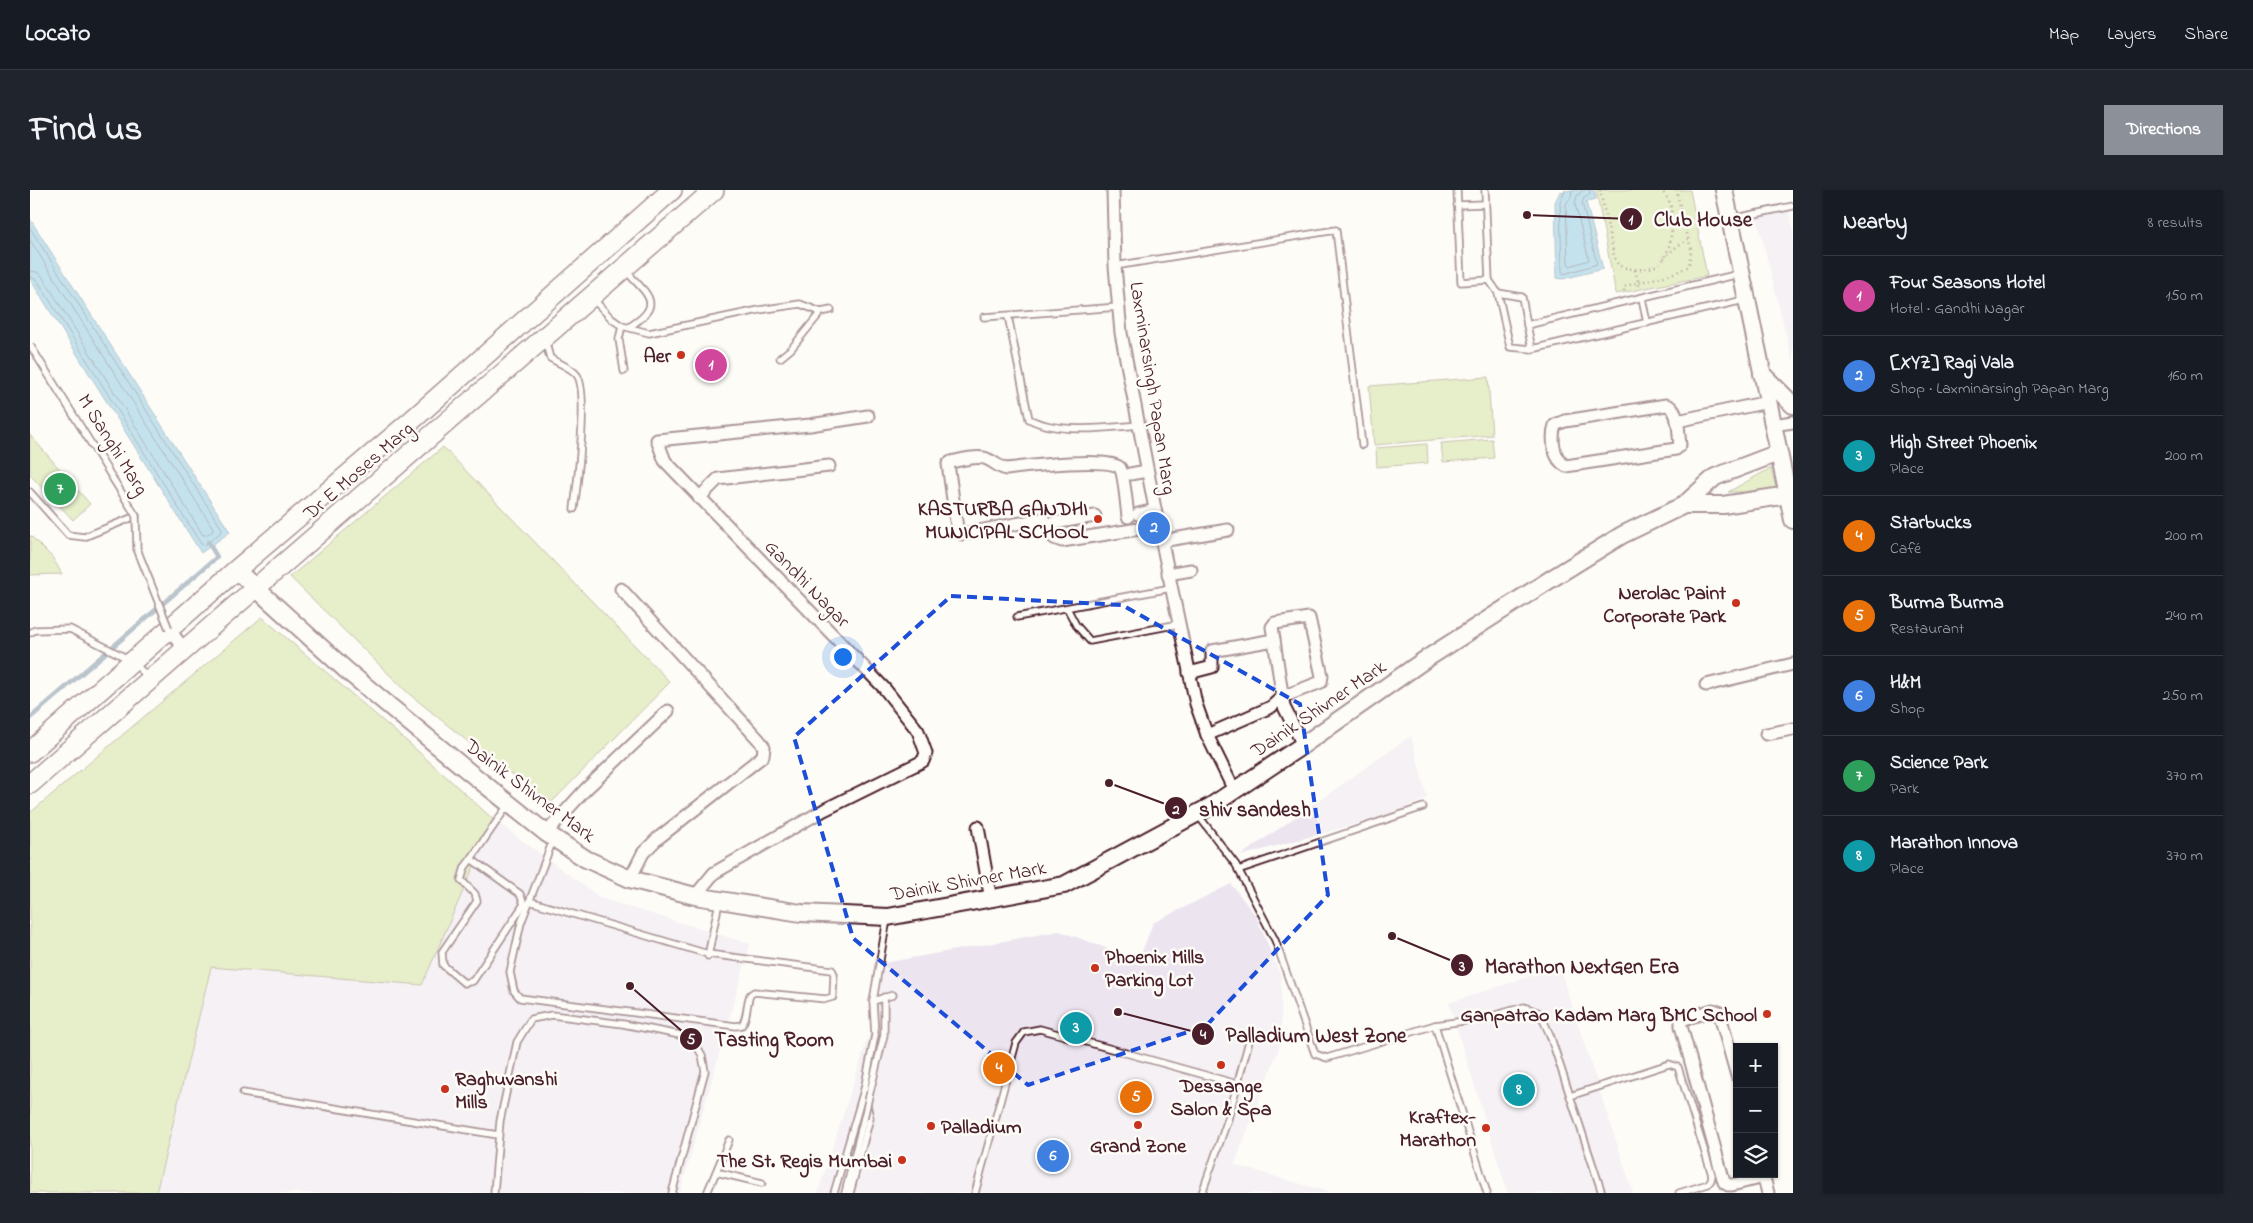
<!DOCTYPE html>
<html lang="en">
<head>
<meta charset="utf-8">
<style>
  :root { --surface:#171b24; --page:#20242c; --text:#f1f3f6; --muted:#9ea1a6; --line:#363941; --accent:#8c9099 }
  body { margin:0; font-family:"Indie Flower",sans-serif; background:var(--page); color:var(--text) }
  .controls { position:absolute; right:15px; bottom:15px; display:grid; overflow:hidden; border-radius:0px; box-shadow:0 1px 4px #0004 }
  .controls button { width:45px; height:45px; display:grid; place-items:center; padding:0; border:0; border-bottom:1px solid var(--line); background:var(--surface); color:var(--text); font:25px sans-serif }
  .you { position:absolute; left:812px; top:466px; width:18px; height:18px; margin:-12px; border:4px solid #fff; border-radius:50%; background:#1a73e8; box-shadow:0 0 0 8px #1a73e833 }
  .badge { display:grid; place-items:center; width:32px; height:32px; border-radius:50%; background:var(--accent); color:#fff; font-size:16px; font-weight:700 }
  .pin { position:absolute; translate:-50% -50%; border:2px solid #fff; box-shadow:0 1px 5px #0006 }
  .list { margin:0; padding:0; list-style:none }
  h2 { display:flex; justify-content:space-between; align-items:center; height:65px; margin:0; padding:0 20px; font-size:21px }
  h2 small { font-size:16px; font-weight:400; color:var(--muted) }
  .list li { display:grid; grid-template-columns:32px 1fr auto; gap:15px; align-items:center; box-sizing:border-box; height:80px; padding:0 20px; border-top:1px solid var(--line) }
  .list b { display:block; font-size:19px; white-space:nowrap }
  .list p { margin:0; font-size:16px; white-space:nowrap; color:var(--muted) }
  .list em { font-size:16px; font-style:normal; color:var(--muted) }
  .icon { flex:none; width:28px; height:28px; fill:none; stroke:currentColor; stroke-width:2; stroke-linecap:round; stroke-linejoin:round }
  .map { position:relative; flex:none; width:1763px; height:1003px; overflow:hidden; border-radius:0px }
  header { display:flex; align-items:center; gap:30px; box-sizing:border-box; height:70px; padding:0 25px; background:var(--surface); border-bottom:1px solid var(--line) }
  header strong { font-size:24px }
  nav { display:flex; gap:28px; margin-inline-start:auto; font-size:18px }
  .intro { display:flex; align-items:center; justify-content:space-between; box-sizing:border-box; height:120px; padding:0 30px }
  h1 { margin:0; font-size:35px }
  .button { padding:12px 22px; border-radius:0px; background:var(--accent); color:#fff; font-size:18px; font-weight:700 }
  main { display:flex; gap:30px; padding:0 30px }
  aside { flex:1; background:var(--surface); border-radius:0px; box-shadow:0 1px 4px #0004 }
  .map>svg:first-child { display:block }
</style>
</head>
<body>
<header>
<strong>Locato</strong>
<nav><a>Map</a><a>Layers</a><a>Share</a></nav>
</header>
<div class="intro"><h1>Find us</h1><a class="button">Directions</a></div>
<main>
<div class="map">
<svg width="1763" height="1003" viewBox="0 0 1763 1003">
  <rect width="100%" height="100%" fill="#fdfcf7"/>
  <filter id="ink" filterUnits="userSpaceOnUse"><feTurbulence type="fractalNoise" baseFrequency=".02" numOctaves="2"/><feDisplacementMap in="SourceGraphic" scale="10" xChannelSelector="R" yChannelSelector="G"/><feConvolveMatrix kernelMatrix="1 2 1 2 8 2 1 2 1" color-interpolation-filters="sRGB"/></filter>
  <g filter="url(#ink)">
    <g fill="#ece4ef">
      <path d="M1759,20L1763,39V172L1727,28Z"/>
      <path d="M1381,546L1397,608L1362,624L1210,666Z"/>
      <path d="M464,630L572,709L720,754L650,1003H126L181,777L392,795Z"/>
      <path d="M1201,694L1226,726L1251,787V853L1204,975L1302,1003H788L846,823L854,773L1029,741L1109,770L1123,733Z"/>
      <path d="M1529,777L1603,1003H1478L1419,813Z"/>
    </g>
    <g fill="#ccdd92" stroke="#8b7e5e">
      <path d="M1566,0H1660L1677,86L1586,104Z"/>
      <path d="M1458,187L1462,245L1344,255L1339,196Z"/>
      <path d="M0,245L60,314L43,330L0,285Z"/>
      <path d="M1462,249L1464,268L1413,272L1411,253Z"/>
      <path d="M1397,254L1398,273L1347,277L1346,258Z"/>
      <path d="M413,257L640,492L522,612L458,568L378,503L260,387Z"/>
      <path d="M1741,278L1747,302H1698Z"/>
      <path d="M0,345L22,367L32,384L0,385Z"/>
      <path d="M232,427L380,554L464,630L392,795L181,777L126,1003H0V623Z"/>
    </g>
    <g fill="#7ec4df" stroke="#698297">
      <path d="M1541,0H1564L1566,9L1556,12L1573,79L1533,89L1527,88L1525,12L1530,2Z"/>
      <path d="M0,29L200,342L171,363L0,89Z"/>
    </g>
    <g fill="none" stroke-linecap="round" stroke-linejoin="round">
      <g stroke="#5f6173" stroke-width="1">
        <path d="M1535,0L1530,12L1532,81L1534,84L1567,74L1552,13L1554,8L1559,5L1560,0"/>
        <path d="M1542,0L1541,7L1536,14L1538,73L1540,76L1559,70L1545,14L1547,6L1553,0"/>
        <path d="M0,38L192,339L191,342L175,355L171,354L7,90L0,87"/>
        <path d="M0,50L183,338V341L176,345H173L12,86L7,82L0,81"/>
      </g>
      <path stroke="#698297" stroke-width="4.5" d="M0,528L187,367L178,352"/>
      <g stroke="#4a1f2b" stroke-width="9">
        <g id="service">
          <path d="M1427,0L1431,92L1459,90"/>
          <path d="M1455,0L1459,90L1468,103L1480,157L1502,159L1714,110"/>
          <path d="M1427,15L1455,14"/>
          <path d="M1701,29L1763,16"/>
          <path d="M1085,76L1306,40L1332,255"/>
          <path d="M596,81C618,105 635,115 599,137"/>
          <path d="M1468,103L1492,107L1497,135L1709,84"/>
          <path d="M562,108L582,129L592,136L619,143L729,120L770,114L791,122L801,120"/>
          <path d="M1612,108L1617,133"/>
          <path d="M978,126L999,229C1028,244 1076,238 1108,235"/>
          <path d="M954,127L1089,117"/>
          <path d="M1497,135L1502,159"/>
          <path d="M592,136L589,149L594,181"/>
          <path d="M515,150L520,168C528,173 542,178 547,185C559,202 547,296 544,319"/>
          <path d="M750,168L761,159L791,122"/>
          <path d="M0,302L38,345L54,347L106,326"/>
          <path d="M1037,418L1046,435L1060,451L1149,434"/>
          <path d="M987,427L1141,398"/>
          <path d="M0,443L5,440L40,439L102,471L118,487"/>
          <path d="M1168,625L1206,675L1245,750L1285,864L1297,868L1405,835L1455,828L1494,817L1510,823L1520,845L1572,1003"/>
          <path d="M441,669L490,704L494,714L443,791L434,793L413,775L412,762L447,711L445,704L431,690L435,677L441,669L478,615"/>
          <path d="M1208,680L1393,617"/>
          <path d="M499,711L678,764L802,780L804,784L803,807L796,809L724,802L720,805C716,815 718,826 712,835L706,836L490,808L484,801L480,782L491,733L523,650"/>
          <path d="M678,766L689,712"/>
          <path d="M843,811L857,729"/>
          <path d="M1405,835L1457,1003"/>
          <path d="M840,902L854,845V807"/>
          <path d="M213,903L468,945"/>
          <path d="M1540,906L1639,874L1648,877L1682,985L1681,990L1678,994L1649,1003"/>
          <path d="M686,982L699,950"/>
          <path d="M464,1003L470,931L487,852L501,829L522,825L593,834L650,845L663,850L672,865L675,881L642,1003"/>
          <path d="M677,1003L686,982L732,993"/>
          <path d="M804,1003L834,900L845,845L843,811L863,805"/>
          <path d="M815,1003L834,928"/>
          <path d="M820,1003L840,928L834,901"/>
          <path d="M945,1003L986,853L994,842L1010,839L1207,894"/>
          <path d="M1172,1003L1198,929L1222,840"/>
        </g>
      </g>
      <g stroke="#4a1f2b" stroke-width="15">
        <g id="minor">
          <path d="M1083,0L1085,76L1091,143L1126,324L1166,514L1177,545L1204,600"/>
          <path d="M1636,215C1650,218 1648,243 1650,255L1646,259L1536,276C1523,269 1521,249 1525,235L1535,231Z"/>
          <path d="M1647,231L1738,212"/>
          <path d="M1742,235L1763,232"/>
          <path d="M1100,284L1117,281"/>
          <path d="M669,308L688,289L799,276"/>
          <path d="M1108,324L1125,320"/>
          <path d="M1098,327C1097,319 1094,283 1090,278C1081,266 993,277 976,279C968,277 962,270 954,268C944,266 931,270 921,272L918,274L927,338L932,344L1012,329L1018,334L1024,348L1032,351L1128,336"/>
          <path d="M1018,334L1065,326"/>
          <path d="M1131,351L1198,340"/>
          <path d="M1138,384L1161,380"/>
          <path d="M591,399L729,550L734,557L733,566L627,649L613,663L600,689"/>
          <path d="M139,439L155,460"/>
          <path d="M1159,483L1182,477V461L1244,450L1254,517L1273,555"/>
          <path d="M1676,495L1763,474"/>
          <path d="M1736,544L1763,539"/>
          <path d="M1177,545L1241,517L1252,507L1291,492L1292,486L1279,428L1245,433L1242,437L1244,450"/>
          <path d="M948,637L961,710"/>
          <path d="M516,643L555,600L638,521"/>
          <path d="M665,706L684,683L794,620L893,571L896,563L888,541L854,498L635,271L627,250L780,235L838,226"/>
          <path d="M1707,886L1689,822L1683,820L1651,830V836L1694,992L1698,995H1702L1733,987"/>
          <path d="M1733,984L1738,1003"/>
        </g>
      </g>
      <g stroke="#4a1f2b" stroke-width="20">
        <g id="secondary">
          <path d="M1694,0L1763,330"/>
          <path d="M1732,184L1763,215"/>
          <path d="M1654,315H1693L1758,305"/>
          <path d="M206,380L316,480L438,581L516,643L556,669L600,689L665,706L771,723L858,727L1034,695L1181,616L1273,555L1393,471L1521,389L1592,345L1654,315L1685,287L1748,263"/>
        </g>
      </g>
      <g stroke="#4a1f2b" stroke-width="22">
        <g id="primary">
          <path d="M0,562L206,380L381,231L642,0"/>
          <path d="M0,594L684,0"/>
        </g>
      </g>
      <g stroke="#4a1f2b" stroke-width="2.5" stroke-dasharray="1 4" stroke-linecap="butt">
        <path d="M1570,0L1584,66L1588,75C1601,81 1622,82 1633,70C1641,61 1644,29 1641,17C1640,10 1635,6 1632,0"/>
        <path d="M1634,68L1645,58L1658,49"/>
        <path d="M1605,80L1610,99"/>
        <path d="M1594,101V97C1616,89 1638,88 1659,76L1661,59L1646,0"/>
      </g>
      <use href="#service" stroke="#fdfcf7" stroke-width="5.5"/>
      <use href="#minor" stroke="#fdfcf7" stroke-width="11"/>
      <use href="#secondary" stroke="#fdfcf7" stroke-width="16"/>
      <use href="#primary" stroke="#fdfcf7" stroke-width="19"/>
      <g stroke="#4a1f2b" stroke-width="9" stroke-linecap="butt">
        <g id="service-bridge">
          <path d="M0,155L106,326L107,359L139,439"/>
          <path d="M834,928L840,902"/>
        </g>
      </g>
      <use href="#service-bridge" stroke="#fdfcf7" stroke-width="5.5"/>
    </g>
  </g>
  <path d="M0 0H1763V1003H0ZM921,406L1092,415L1270,514L1298,705L1176,836L998,895L823,748L764,547Z" fill="#fdfcf7" fill-opacity=".55" fill-rule="evenodd"/>
  <path fill="none" stroke="#1d4ed8" stroke-width="4" stroke-dasharray="10 6" stroke-linejoin="round" d="M921,406L1092,415L1270,514L1298,705L1176,836L998,895L823,748L764,547Z"/>
  <g fill="#c8321e" stroke="#fdfcf7" stroke-width="2">
    <circle cx="651" cy="165" r="5"/>
    <circle cx="1068" cy="329" r="5"/>
    <circle cx="1706" cy="413" r="5"/>
    <circle cx="1065" cy="778" r="5"/>
    <circle cx="1737" cy="824" r="5"/>
    <circle cx="1191" cy="875" r="5"/>
    <circle cx="415" cy="899" r="5"/>
    <circle cx="1108" cy="935" r="5"/>
    <circle cx="901" cy="936" r="5"/>
    <circle cx="1456" cy="938" r="5"/>
    <circle cx="872" cy="970" r="5"/>
  </g>
  <g text-anchor="middle" stroke-width="5" stroke-linejoin="round" paint-order="stroke">
    <g font-size="20" font-weight="bold" fill="#4a1f2b" stroke="#fdfcf7" text-anchor="end">
      <text x="641" y="172">Aer</text>
      <text x="1058" y="325">KASTURBA GANDHI<tspan x="1058" dy="23">MUNICIPAL SCHOOL</tspan></text>
      <text x="1696" y="409">Nerolac Paint<tspan x="1696" dy="23">Corporate Park</tspan></text>
      <text x="1075" y="773" text-anchor="start">Phoenix Mills<tspan x="1075" dy="23">Parking Lot</tspan></text>
      <text x="1727" y="831">Ganpatrao Kadam Marg BMC School</text>
      <text x="425" y="895" text-anchor="start">Raghuvanshi<tspan x="425" dy="23">Mills</tspan></text>
      <text x="1191" y="902" text-anchor="middle">Dessange<tspan x="1191" dy="23">Salon &amp; Spa</tspan></text>
      <text x="1446" y="933">Kraftex-<tspan x="1446" dy="23">Marathon</tspan></text>
      <text x="911" y="943" text-anchor="start">Palladium</text>
      <text x="1108" y="962" text-anchor="middle">Grand Zone</text>
      <text x="862" y="977">The St. Regis Mumbai</text>
    </g>
    <g font-size="20" fill="#4a1f2b" stroke="#fdfcf7">
      <text transform="translate(1124 198) rotate(81)" y="7">Laxminarsingh Papan Marg</text>
      <text transform="translate(84 254) rotate(58)" y="7">M Sanghi Marg</text>
      <text transform="translate(328 280) rotate(-41)" y="7">Dr E Moses Marg</text>
      <text transform="translate(778 393) rotate(46)" y="7">Gandhi Nagar</text>
      <text transform="translate(1288 518) rotate(-34)" y="7">Dainik Shivner Mark</text>
      <text transform="translate(501 600) rotate(37)" y="7">Dainik Shivner Mark</text>
      <text transform="translate(938 690) rotate(-10)" y="7">Dainik Shivner Mark</text>
    </g>
  </g>
  <path fill="none" stroke="#4a1f2b" stroke-width="2" d="M1497 25L1601 29M1079 593L1146 618M1362 746L1432 775M1088 822L1173 844M600 796L661 849"/>
  <g fill="#4a1f2b" stroke="#fdfcf7" stroke-width="2">
    <circle cx="1497" cy="25" r="5"/>
    <circle cx="1079" cy="593" r="5"/>
    <circle cx="1362" cy="746" r="5"/>
    <circle cx="1088" cy="822" r="5"/>
    <circle cx="600" cy="796" r="5"/>
    <circle cx="1601" cy="29" r="12"/>
    <circle cx="1146" cy="618" r="12"/>
    <circle cx="1432" cy="775" r="12"/>
    <circle cx="1173" cy="844" r="12"/>
    <circle cx="661" cy="849" r="12"/>
  </g>
  <g font-size="15" text-anchor="middle" font-weight="bold" fill="#fff">
    <text x="1601" y="34">1</text>
    <text x="1146" y="624">2</text>
    <text x="1432" y="781">3</text>
    <text x="1173" y="849">4</text>
    <text x="661" y="854">5</text>
  </g>
  <g font-size="21" text-anchor="middle" font-weight="bold" fill="#4a1f2b" stroke="#fdfcf7" stroke-width="5" stroke-linejoin="round" paint-order="stroke">
    <text x="1673" y="36">Club House</text>
    <text x="1225" y="626">shiv sandesh</text>
    <text x="1552" y="783">Marathon NextGen Era</text>
    <text x="1286" y="852">Palladium West Zone</text>
    <text x="744" y="856">Tasting Room</text>
  </g>
</svg>
<div class="controls">
<button>+</button>
<button>−</button>
<button><svg class="icon" aria-label="layers" viewBox="0 0 24 24"><path d="M12 4l9 5-9 5-9-5zM3 14l9 5 9-5"/></svg></button>
</div>
<div class="you"></div>
<div class="pin badge" style="left:681px;top:175px;background:#d1479c">1</div>
<div class="pin badge" style="left:1124px;top:338px;background:#3f7fe0">2</div>
<div class="pin badge" style="left:1046px;top:838px;background:#0f9aa8">3</div>
<div class="pin badge" style="left:969px;top:878px;background:#e8710a">4</div>
<div class="pin badge" style="left:1106px;top:907px;background:#e8710a">5</div>
<div class="pin badge" style="left:1023px;top:966px;background:#3f7fe0">6</div>
<div class="pin badge" style="left:30px;top:299px;background:#2e9e5b">7</div>
<div class="pin badge" style="left:1489px;top:900px;background:#0f9aa8">8</div>
</div>
<aside>
<h2>Nearby<small>8 results</small></h2>
<ul class="list">
<li><span class="badge" style="background:#d1479c">1</span><div><b>Four Seasons Hotel</b><p>Hotel · Gandhi Nagar</p></div><em>150 m</em></li>
<li><span class="badge" style="background:#3f7fe0">2</span><div><b>[XYZ] Ragi Vala</b><p>Shop · Laxminarsingh Papan Marg</p></div><em>160 m</em></li>
<li><span class="badge" style="background:#0f9aa8">3</span><div><b>High Street Phoenix</b><p>Place</p></div><em>200 m</em></li>
<li><span class="badge" style="background:#e8710a">4</span><div><b>Starbucks</b><p>Café</p></div><em>200 m</em></li>
<li><span class="badge" style="background:#e8710a">5</span><div><b>Burma Burma</b><p>Restaurant</p></div><em>240 m</em></li>
<li><span class="badge" style="background:#3f7fe0">6</span><div><b>H&amp;M</b><p>Shop</p></div><em>250 m</em></li>
<li><span class="badge" style="background:#2e9e5b">7</span><div><b>Science Park</b><p>Park</p></div><em>370 m</em></li>
<li><span class="badge" style="background:#0f9aa8">8</span><div><b>Marathon Innova</b><p>Place</p></div><em>370 m</em></li>
</ul>
</aside>
</main>
</body>
</html>
